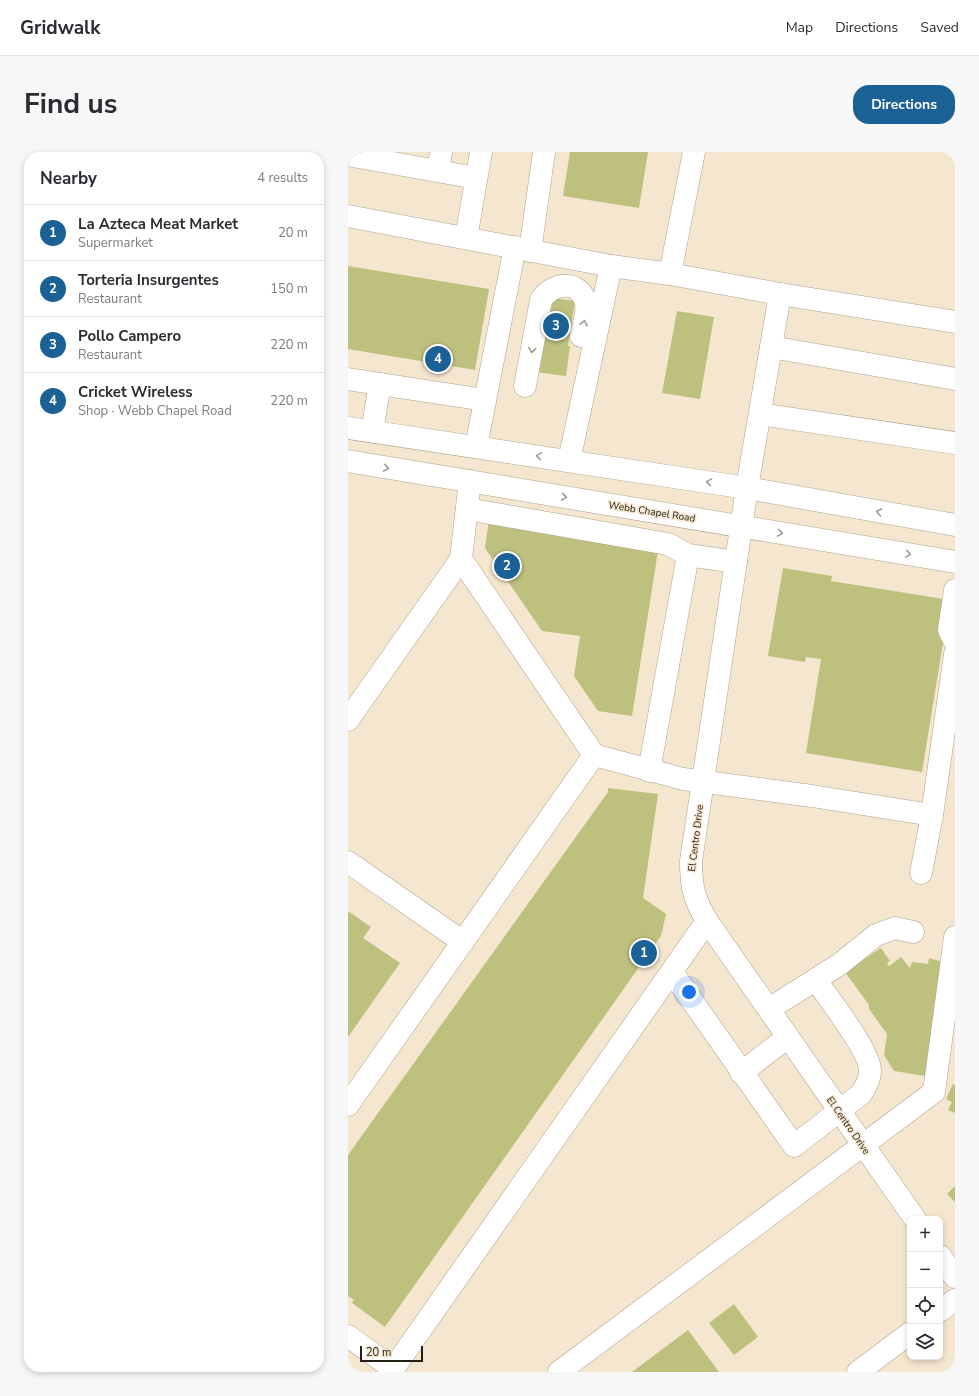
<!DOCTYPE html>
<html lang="en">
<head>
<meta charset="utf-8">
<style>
  :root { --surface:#fff; --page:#f7f7f7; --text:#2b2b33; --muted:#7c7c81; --line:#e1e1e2; --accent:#1c6196 }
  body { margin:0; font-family:"Nunito Sans",sans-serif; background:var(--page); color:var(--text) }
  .controls { position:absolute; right:12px; bottom:12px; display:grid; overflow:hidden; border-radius:8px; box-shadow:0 2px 6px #0003 }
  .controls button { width:36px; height:36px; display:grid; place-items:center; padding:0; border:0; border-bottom:1px solid var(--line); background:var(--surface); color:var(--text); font:20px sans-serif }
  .scale { position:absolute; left:12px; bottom:10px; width:63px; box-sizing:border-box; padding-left:4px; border:2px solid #231e16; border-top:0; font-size:11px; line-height:14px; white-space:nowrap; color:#231e16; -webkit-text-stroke:3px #f5e6cf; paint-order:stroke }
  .you { position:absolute; left:341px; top:840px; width:14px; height:14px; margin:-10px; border:3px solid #fff; border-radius:50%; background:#1a73e8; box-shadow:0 0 0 6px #1a73e833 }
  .badge { display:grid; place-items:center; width:26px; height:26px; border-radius:50%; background:var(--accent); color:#fff; font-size:13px; font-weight:700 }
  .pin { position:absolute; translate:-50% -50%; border:2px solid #fff; box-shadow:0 1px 4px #0006 }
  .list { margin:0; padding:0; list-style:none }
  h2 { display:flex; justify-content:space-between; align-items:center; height:52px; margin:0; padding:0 16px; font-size:17px }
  h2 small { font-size:13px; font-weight:400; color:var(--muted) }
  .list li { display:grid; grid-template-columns:26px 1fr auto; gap:12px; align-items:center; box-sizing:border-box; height:56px; padding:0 16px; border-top:1px solid var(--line) }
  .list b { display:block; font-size:15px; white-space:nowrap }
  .list p { margin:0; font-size:13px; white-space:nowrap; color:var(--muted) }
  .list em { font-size:13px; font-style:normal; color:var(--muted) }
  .icon { flex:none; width:22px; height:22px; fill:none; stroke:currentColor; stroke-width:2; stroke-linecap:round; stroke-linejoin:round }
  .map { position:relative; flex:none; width:607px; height:1220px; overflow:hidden; border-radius:16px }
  header { display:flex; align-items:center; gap:24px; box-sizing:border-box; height:56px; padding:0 20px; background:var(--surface); border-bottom:1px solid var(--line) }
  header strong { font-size:19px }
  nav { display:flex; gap:22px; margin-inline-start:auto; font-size:14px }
  .intro { display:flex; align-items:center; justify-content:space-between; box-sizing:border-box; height:96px; padding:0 24px }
  h1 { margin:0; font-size:28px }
  .button { padding:10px 18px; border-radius:16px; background:var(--accent); color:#fff; font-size:14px; font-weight:700 }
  main { display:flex; gap:24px; padding:0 24px }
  aside { flex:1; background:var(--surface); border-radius:16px; box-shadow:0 2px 6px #0003 }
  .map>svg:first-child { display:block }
</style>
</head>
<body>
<header>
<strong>Gridwalk</strong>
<nav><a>Map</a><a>Directions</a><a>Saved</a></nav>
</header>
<div class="intro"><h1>Find us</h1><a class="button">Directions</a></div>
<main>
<aside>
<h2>Nearby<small>4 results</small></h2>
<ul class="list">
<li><span class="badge">1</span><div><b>La Azteca Meat Market</b><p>Supermarket</p></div><em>20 m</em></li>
<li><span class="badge">2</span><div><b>Torteria Insurgentes</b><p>Restaurant</p></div><em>150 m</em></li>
<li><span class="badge">3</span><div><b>Pollo Campero</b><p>Restaurant</p></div><em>220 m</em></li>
<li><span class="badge">4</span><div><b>Cricket Wireless</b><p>Shop · Webb Chapel Road</p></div><em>220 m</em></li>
</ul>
</aside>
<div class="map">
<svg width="607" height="1220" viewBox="0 0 607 1220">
  <rect width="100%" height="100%" fill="#f5e6cf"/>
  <g fill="#bec17e">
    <path d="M222,0H300L291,56L215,44Z"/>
    <path d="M0,114L141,137L127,218L0,197Z"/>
    <path d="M205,146L227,149L220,194H222L218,224L187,220L197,154L204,155Z"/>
    <path d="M329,159L366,165L352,247L314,241Z"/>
    <path d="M141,368L310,399L284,564L250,559L226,524L232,484L194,479L137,396Z"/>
    <path d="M435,416L484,424L483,429L602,448L574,620L458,601L473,507L458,505L457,510L420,504Z"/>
    <path d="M260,636L310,642L295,746L318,762L313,784L37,1175L4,1151L6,1148L0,1144V1003L260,640Z"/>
    <path d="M0,759L23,775L15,786L52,811L0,885Z"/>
    <path d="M533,796L542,809L539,811L541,814L553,805L562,816L564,810L580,812L581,806L595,810L577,924L546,919L536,903L539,882L521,857V853L497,820Z"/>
    <path d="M605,932L607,933V961L600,958L604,950L598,947Z"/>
    <path d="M607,1034V1050L599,1042Z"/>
    <path d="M386,1152L410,1185L386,1203L361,1171Z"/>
    <path d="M340,1178L371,1220H284Z"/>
  </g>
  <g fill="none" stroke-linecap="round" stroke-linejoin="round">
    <g stroke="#b0a18c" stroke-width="23">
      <g id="minor">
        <path d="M0,3L128,26"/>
        <path d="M90,19L93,0"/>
        <path d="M0,64L263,114"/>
        <path d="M118,86L133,0"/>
        <path d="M182,99L196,0"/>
        <path d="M322,122L346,0"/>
        <path d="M432,142L399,336L343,709C343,735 346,747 359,769L567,1067"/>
        <path d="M423,195L607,227"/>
        <path d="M0,227L137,248"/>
        <path d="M177,234L193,148C204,130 232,127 238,151C240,161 235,174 233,184"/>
        <path d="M412,262L607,291"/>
        <path d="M24,279L32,232"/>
        <path d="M128,295L167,95"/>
        <path d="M221,309L263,114L322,122L432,142L607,170"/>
        <path d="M122,329L113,407L246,603L335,627L464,644L584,663"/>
        <path d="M119,357L320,392L340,403"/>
        <path d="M607,438L601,478L607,490"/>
        <path d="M0,568L113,407"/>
        <path d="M301,619L340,403L388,410"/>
        <path d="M0,710L115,790"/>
        <path d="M573,721L584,663L607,502"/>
        <path d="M324,820L446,994L513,942C518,934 522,928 522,919C523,900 480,846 468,828"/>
        <path d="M421,857L492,812L528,783L547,776L565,780"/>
        <path d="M393,921L440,885"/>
        <path d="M0,953L246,603"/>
        <path d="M592,1104L607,1125"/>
        <path d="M592,1159L607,1148"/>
        <path d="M0,1184L44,1216"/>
        <path d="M43,1220L359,769"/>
        <path d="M211,1220L586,940L607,785"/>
        <path d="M510,1220L562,1181"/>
      </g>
    </g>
    <g stroke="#b0a18c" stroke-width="23">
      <g id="major">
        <path d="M0,276L399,336L607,373"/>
        <path d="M0,309L607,410"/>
      </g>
    </g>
    <use href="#minor" stroke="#fff" stroke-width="22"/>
    <use href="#major" stroke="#fff" stroke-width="22"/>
  </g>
  <defs><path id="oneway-chevron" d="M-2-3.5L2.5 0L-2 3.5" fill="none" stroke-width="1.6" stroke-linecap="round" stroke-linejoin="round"/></defs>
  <g stroke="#9c9a96">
    <use href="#oneway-chevron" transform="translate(236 171) rotate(-78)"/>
    <use href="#oneway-chevron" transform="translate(184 198) rotate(100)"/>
    <use href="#oneway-chevron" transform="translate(191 304) rotate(-171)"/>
    <use href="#oneway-chevron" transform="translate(38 316) rotate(9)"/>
    <use href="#oneway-chevron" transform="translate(361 330) rotate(-171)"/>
    <use href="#oneway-chevron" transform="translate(216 345) rotate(9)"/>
    <use href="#oneway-chevron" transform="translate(531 360) rotate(-169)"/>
    <use href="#oneway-chevron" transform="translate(432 381) rotate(9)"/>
    <use href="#oneway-chevron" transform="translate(560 402) rotate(9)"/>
  </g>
  <g text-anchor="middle" stroke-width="3" stroke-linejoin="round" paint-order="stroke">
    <g font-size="10" fill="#231e16" stroke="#f5e6cf">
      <text transform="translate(304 359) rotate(9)" y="4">Webb Chapel Road</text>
      <text transform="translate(347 686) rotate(-83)" y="4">El Centro Drive</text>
      <text transform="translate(501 973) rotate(55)" y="4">El Centro Drive</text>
    </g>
  </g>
</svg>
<div class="controls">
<button>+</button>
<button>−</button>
<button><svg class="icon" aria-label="locate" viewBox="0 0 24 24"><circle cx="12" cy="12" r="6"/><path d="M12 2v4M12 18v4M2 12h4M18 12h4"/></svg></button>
<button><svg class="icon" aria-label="layers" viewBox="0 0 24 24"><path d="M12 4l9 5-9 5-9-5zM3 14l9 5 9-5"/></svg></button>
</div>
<div class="scale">20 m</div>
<div class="you"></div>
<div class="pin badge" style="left:296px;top:801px">1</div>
<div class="pin badge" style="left:159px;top:414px">2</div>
<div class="pin badge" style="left:208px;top:174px">3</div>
<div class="pin badge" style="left:90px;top:207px">4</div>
</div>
</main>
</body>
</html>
